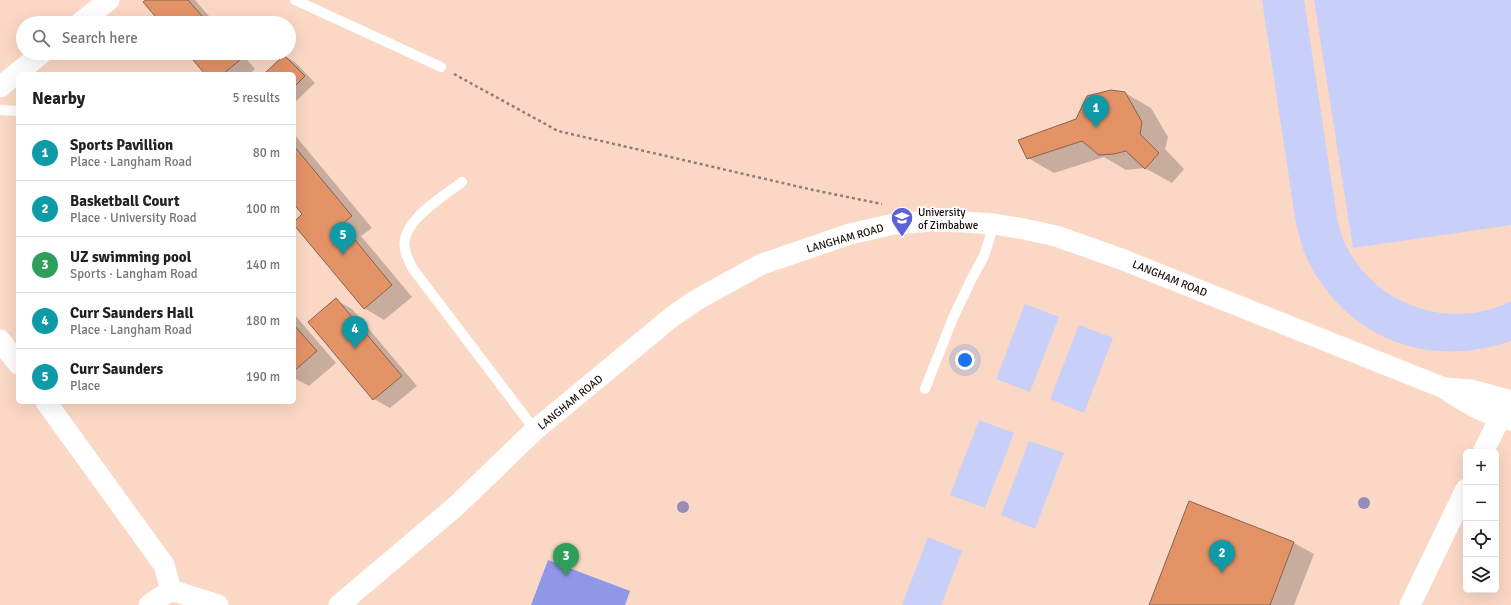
<!DOCTYPE html>
<html lang="en">
<head>
<meta charset="utf-8">
<style>
  :root { --surface:#fff; --page:#f2f2f2; --text:#202124; --muted:#757577; --line:#e0e0e0; --accent:#1a73e8 }
  body { margin:0; font-family:Signika,sans-serif; background:var(--page); color:var(--text) }
  .controls { position:absolute; right:12px; bottom:12px; display:grid; overflow:hidden; border-radius:6px; box-shadow:0 4px 16px #0002 }
  .controls button { width:36px; height:36px; display:grid; place-items:center; padding:0; border:0; border-bottom:1px solid var(--line); background:var(--surface); color:var(--text); font:20px sans-serif }
  .you { position:absolute; left:965px; top:360px; width:14px; height:14px; margin:-10px; border:3px solid #fff; border-radius:50%; background:#1a73e8; box-shadow:0 0 0 6px #1a73e833 }
  .badge { display:grid; place-items:center; width:26px; height:26px; border-radius:50%; background:var(--accent); color:#fff; font-size:13px; font-weight:700 }
  .pin { position:absolute; translate:-50% -33px; filter:drop-shadow(0 1px 2px #0008) }
  .pin::after { content:''; position:absolute; top:21px; width:14px; height:12px; background:inherit; clip-path:polygon(0 0,100% 0,50% 100%) }
  .list { margin:0; padding:0; list-style:none }
  h2 { display:flex; justify-content:space-between; align-items:center; height:52px; margin:0; padding:0 16px; font-size:17px }
  h2 small { font-size:13px; font-weight:400; color:var(--muted) }
  .list li { display:grid; grid-template-columns:26px 1fr auto; gap:12px; align-items:center; box-sizing:border-box; height:56px; padding:0 16px; border-top:1px solid var(--line) }
  .list b { display:block; font-size:15px; white-space:nowrap }
  .list p { margin:0; font-size:13px; white-space:nowrap; color:var(--muted) }
  .list em { font-size:13px; font-style:normal; color:var(--muted) }
  .icon { flex:none; width:22px; height:22px; fill:none; stroke:currentColor; stroke-width:2; stroke-linecap:round; stroke-linejoin:round }
  .map { position:relative; flex:none; width:1511px; height:605px; overflow:hidden }
  .search { position:absolute; background:var(--surface); box-shadow:0 4px 16px #0002; left:16px; top:16px; width:280px; height:44px; display:flex; align-items:center; gap:10px; box-sizing:border-box; padding:0 14px; border-radius:22px; color:var(--muted); font-size:15px }
  .panel { position:absolute; background:var(--surface); box-shadow:0 4px 16px #0002; left:16px; top:72px; width:280px; height:332px; border-radius:6px }
  .map>svg:first-child { display:block }
</style>
</head>
<body>
<div class="map">
<svg width="1511" height="605" viewBox="0 0 1511 605">
  <rect width="100%" height="100%" fill="#fbe5d9"/>
  <path fill="#fbd8c5" fill-rule="evenodd" d="M0,0H1511V605H0ZM23,23H289V53H23ZM18,74H294V402H18ZM1466,452H1496V590H1466Z"/>
  <g fill="#c8cff8">
    <path d="M1262,0H1304L1336,211C1338,224 1341,237 1348,249C1378,307 1453,331 1511,301V341C1430,369 1349,340 1309,263C1302,249 1298,233 1295,217Z"/>
    <path d="M1314,0H1511V225L1353,248Z"/>
    <path d="M1025,304L1059,317L1030,392L996,379Z"/>
    <path d="M1079,325L1113,338L1084,413L1050,399Z"/>
    <path d="M979,420L1014,433L985,508L950,495Z"/>
    <path d="M1029,441L1064,453L1035,529L1001,515Z"/>
    <path d="M928,537L962,551L941,605H902Z"/>
  </g>
  <path fill="#8e98e6" d="M548,560L630,591L625,605H531Z"/>
  <g fill="#0003">
    <path d="M148,0H195L215,23H163Z"/>
    <path d="M188,53H241L255,69L249,74H206Z"/>
    <path d="M284,56L295,62L315,83L294,103V74H265Z"/>
    <path d="M1125,93L1151,108L1168,137L1165,149L1184,169L1172,183L1145,168L1126,170L1104,157L1054,173L1028,158L1077,120Z"/>
    <path d="M294,134L372,228L361,236L412,297L384,320L364,308L294,224L304,215L294,203Z"/>
    <path d="M336,300L352,309L417,386L390,408L374,399L309,322Z"/>
    <path d="M294,314L336,363L309,386L294,378Z"/>
    <path d="M1190,502L1294,543L1314,554L1294,605H1150Z"/>
  </g>
  <g fill="#e49367" stroke="#846453">
    <path d="M146,0H188L208,23H161L143,2Z"/>
    <path d="M187,53H234L240,60L223,74H205Z"/>
    <path d="M284,55L305,76L294,87V74H264Z"/>
    <path d="M1111,90L1125,92L1142,122L1140,134L1159,153L1145,169L1126,151L1114,154L1099,155L1082,141L1027,159L1018,140L1076,119L1087,96Z"/>
    <path d="M294,146L352,216L342,224L392,285L364,309L294,225V222L302,214L294,204Z"/>
    <path d="M336,298L402,376L373,400L308,322Z"/>
    <path d="M294,325L317,351L294,371Z"/>
    <path d="M1189,501L1294,542L1270,605H1149Z"/>
  </g>
  <g fill="none" stroke-linecap="round" stroke-linejoin="round">
    <path stroke="#8f7e74" stroke-width="2.5" stroke-dasharray="3 3" stroke-linecap="butt" d="M454,74L558,131L813,190L882,204"/>
    <g stroke="#fff" stroke-width="10">
      <path d="M295,0L441,67"/>
      <path d="M0,110L18,111"/>
      <path d="M462,182C443,197 399,222 405,249C406,256 410,263 413,269L535,430"/>
      <path d="M925,389L953,318L971,280L984,256L994,224"/>
    </g>
    <g stroke="#fff" stroke-width="21">
      <path d="M80,23L109,0"/>
      <path d="M0,87L42,53"/>
      <path d="M0,340L18,364"/>
      <path d="M1445,388L1472,390L1511,401"/>
      <path d="M46,402L164,565L171,590L218,605"/>
      <path d="M1483,452L1500,418L1504,405"/>
      <path d="M149,605L171,590"/>
      <path d="M339,605L455,507L535,430L673,316L698,299L762,264L850,234L894,224L933,221L965,222L994,224L1024,229L1056,236L1121,259L1444,388C1465,402 1485,415 1511,420"/>
      <path d="M1410,605L1466,489"/>
    </g>
  </g>
  <g fill="#968eba">
    <circle cx="1364" cy="503" r="6"/>
    <circle cx="683" cy="507" r="6"/>
  </g>
  <defs>
    <g id="university-pin" transform="scale(1.15)"><path d="M0 17L-7.5 6A9.5 9.5 0 1 1 7.5 6Z" fill="#5d62da" stroke="#fff"/><path d="M0-5L7-2L0 1L-7-2ZM-4 1L0 2.5L4 1V4Q0 6-4 4Z" fill="#fff"/></g>
  </defs>
  <g fill-rule="evenodd">
    <use href="#university-pin" x="902" y="218"/>
  </g>
  <g text-anchor="middle" stroke-width="4" stroke-linejoin="round" paint-order="stroke">
    <g font-size="11" fill="#1a0e08" stroke="#fff" text-anchor="start">
      <text x="918" y="216">University<tspan x="918" dy="13">of Zimbabwe</tspan></text>
    </g>
    <g font-size="11" fill="#1a0e08" stroke="#fff">
      <text transform="translate(845 238) rotate(-16)" y="4">LANGHAM ROAD</text>
      <text transform="translate(1170 278) rotate(22)" y="4">LANGHAM ROAD</text>
      <text transform="translate(570 402) rotate(-39)" y="4">LANGHAM ROAD</text>
    </g>
  </g>
</svg>
<div class="controls">
<button>+</button>
<button>−</button>
<button><svg class="icon" aria-label="locate" viewBox="0 0 24 24"><circle cx="12" cy="12" r="6"/><path d="M12 2v4M12 18v4M2 12h4M18 12h4"/></svg></button>
<button><svg class="icon" aria-label="layers" viewBox="0 0 24 24"><path d="M12 4l9 5-9 5-9-5zM3 14l9 5 9-5"/></svg></button>
</div>
<div class="you"></div>
<div class="pin badge" style="left:1096px;top:128px;background:#0f9aa8">1</div>
<div class="pin badge" style="left:1222px;top:573px;background:#0f9aa8">2</div>
<div class="pin badge" style="left:566px;top:576px;background:#2e9e5b">3</div>
<div class="pin badge" style="left:355px;top:349px;background:#0f9aa8">4</div>
<div class="pin badge" style="left:343px;top:255px;background:#0f9aa8">5</div>
<div class="search"><svg class="icon" aria-label="search" viewBox="0 0 24 24"><circle cx="10" cy="10" r="6"/><path d="M15 15l6 6"/></svg>Search here</div>
<section class="panel">
<h2>Nearby<small>5 results</small></h2>
<ul class="list">
<li><span class="badge" style="background:#0f9aa8">1</span><div><b>Sports Pavillion</b><p>Place · Langham Road</p></div><em>80 m</em></li>
<li><span class="badge" style="background:#0f9aa8">2</span><div><b>Basketball Court</b><p>Place · University Road</p></div><em>100 m</em></li>
<li><span class="badge" style="background:#2e9e5b">3</span><div><b>UZ swimming pool</b><p>Sports · Langham Road</p></div><em>140 m</em></li>
<li><span class="badge" style="background:#0f9aa8">4</span><div><b>Curr Saunders Hall</b><p>Place · Langham Road</p></div><em>180 m</em></li>
<li><span class="badge" style="background:#0f9aa8">5</span><div><b>Curr Saunders</b><p>Place</p></div><em>190 m</em></li>
</ul>
</section>
</div>
</body>
</html>
